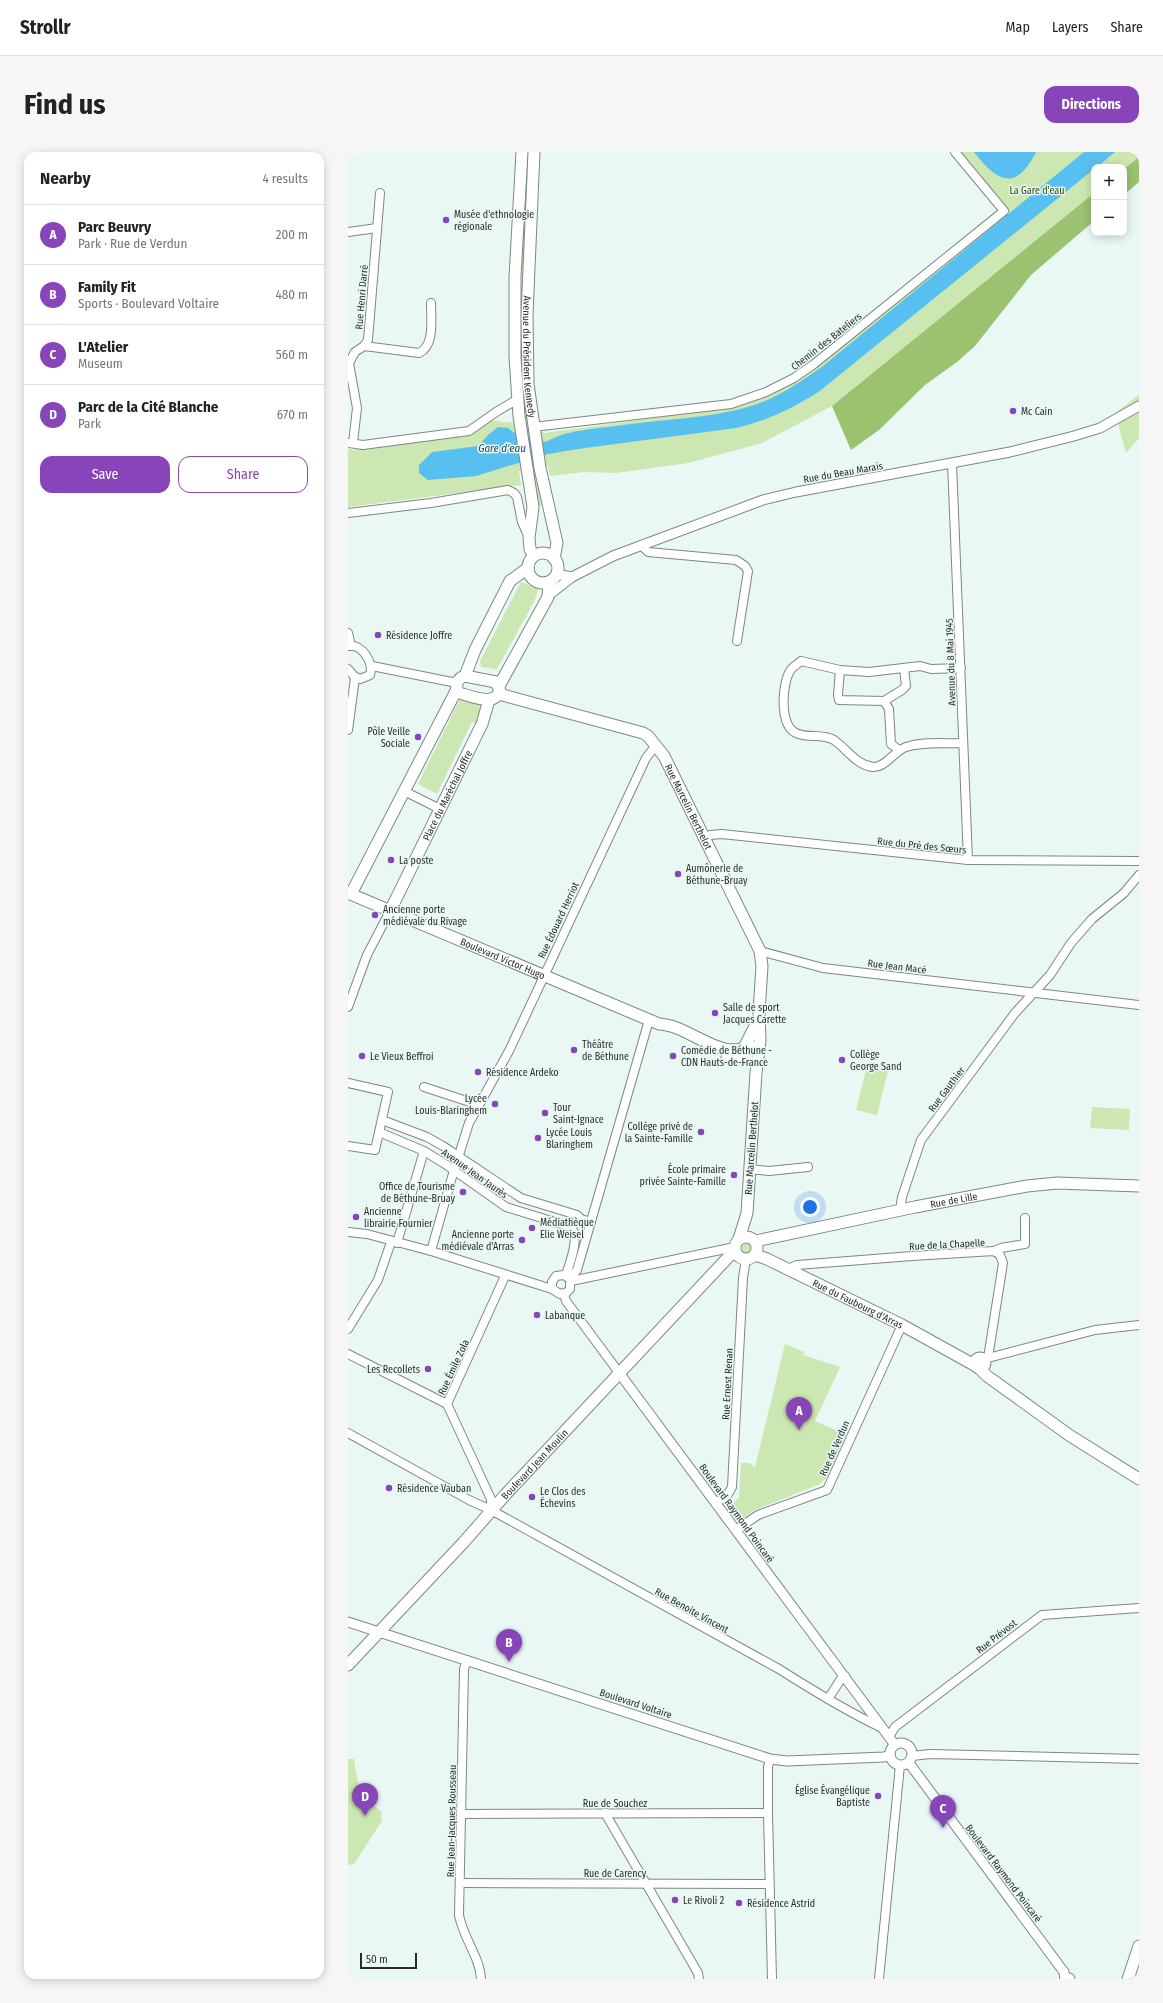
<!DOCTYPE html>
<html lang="en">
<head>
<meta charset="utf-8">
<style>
  :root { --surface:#fff; --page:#f6f6f6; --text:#222; --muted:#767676; --line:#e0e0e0; --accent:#8845b9 }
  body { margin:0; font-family:"Fira Sans Condensed",sans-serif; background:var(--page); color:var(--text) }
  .controls { position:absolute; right:12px; top:12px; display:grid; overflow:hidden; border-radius:8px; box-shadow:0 2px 10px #0003 }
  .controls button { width:36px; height:36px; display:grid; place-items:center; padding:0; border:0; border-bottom:1px solid var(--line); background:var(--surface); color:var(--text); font:20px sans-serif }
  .scale { position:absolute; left:12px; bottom:10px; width:57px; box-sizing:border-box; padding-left:4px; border:2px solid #282d2c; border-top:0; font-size:11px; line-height:14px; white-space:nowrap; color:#282d2c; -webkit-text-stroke:3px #eaf8f5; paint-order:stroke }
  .you { position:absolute; left:462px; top:1055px; width:14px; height:14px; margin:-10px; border:3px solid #fff; border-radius:50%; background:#1a73e8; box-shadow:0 0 0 6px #1a73e833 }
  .badge { display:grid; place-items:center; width:26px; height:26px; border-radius:50%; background:var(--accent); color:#fff; font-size:13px; font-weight:700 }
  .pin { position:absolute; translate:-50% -33px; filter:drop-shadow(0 1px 2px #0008) }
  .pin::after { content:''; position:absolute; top:21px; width:14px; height:12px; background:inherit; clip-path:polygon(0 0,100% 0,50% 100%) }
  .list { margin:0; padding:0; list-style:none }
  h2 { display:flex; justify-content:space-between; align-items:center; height:52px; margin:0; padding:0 16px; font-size:17px }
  h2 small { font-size:13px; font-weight:400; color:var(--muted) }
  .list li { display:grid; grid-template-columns:26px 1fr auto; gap:12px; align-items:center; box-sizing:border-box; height:60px; padding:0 16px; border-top:1px solid var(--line) }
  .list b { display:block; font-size:15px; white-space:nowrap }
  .list p { margin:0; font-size:13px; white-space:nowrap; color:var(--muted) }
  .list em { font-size:13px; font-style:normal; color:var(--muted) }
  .actions { display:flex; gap:8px; padding:12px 16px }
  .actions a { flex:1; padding:9px 0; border:1px solid var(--accent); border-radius:12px; text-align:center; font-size:14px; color:var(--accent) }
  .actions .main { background:var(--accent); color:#fff }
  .map { position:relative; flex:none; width:791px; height:1827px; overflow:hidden; border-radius:12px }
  header { display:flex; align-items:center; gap:24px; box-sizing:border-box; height:56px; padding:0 20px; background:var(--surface); border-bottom:1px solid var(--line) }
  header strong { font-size:19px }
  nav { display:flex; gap:22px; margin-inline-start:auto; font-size:14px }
  .intro { display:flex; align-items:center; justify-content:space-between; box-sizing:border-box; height:96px; padding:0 24px }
  h1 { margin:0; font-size:28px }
  .button { padding:10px 18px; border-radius:12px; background:var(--accent); color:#fff; font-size:14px; font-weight:700 }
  main { display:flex; gap:24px; padding:0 24px }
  aside { flex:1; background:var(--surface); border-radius:12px; box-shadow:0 2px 10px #0003 }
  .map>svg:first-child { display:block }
</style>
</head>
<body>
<header>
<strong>Strollr</strong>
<nav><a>Map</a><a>Layers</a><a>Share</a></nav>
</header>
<div class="intro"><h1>Find us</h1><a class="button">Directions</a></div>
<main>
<aside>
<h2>Nearby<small>4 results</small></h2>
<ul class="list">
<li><span class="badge">A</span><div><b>Parc Beuvry</b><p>Park · Rue de Verdun</p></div><em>200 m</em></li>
<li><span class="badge">B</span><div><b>Family Fit</b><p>Sports · Boulevard Voltaire</p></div><em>480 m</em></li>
<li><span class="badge">C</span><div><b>L'Atelier</b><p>Museum</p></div><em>560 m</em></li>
<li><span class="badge">D</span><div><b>Parc de la Cité Blanche</b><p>Park</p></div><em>670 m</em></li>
</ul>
<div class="actions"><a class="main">Save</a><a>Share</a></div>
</aside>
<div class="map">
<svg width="791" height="1827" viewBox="0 0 791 1827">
  <rect width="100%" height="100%" fill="#eaf8f5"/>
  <g fill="#cce7b1">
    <path d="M180,0H182L177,121L172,113L174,51Z"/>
    <path d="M611,0H791V5L776,17V15H746V41L484,254L414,291L340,311L268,321L237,320L202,324L200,314L171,319L173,333L0,355V297L6,298L124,280L141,268L174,272L197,281L374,256L458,221L494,195L659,61Z"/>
    <path d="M176,132L179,260H177L172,224L171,137Z"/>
    <path d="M791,243V286L778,301L767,261Z"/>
    <path d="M190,321L196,353L188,354L186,322Z"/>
    <path d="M173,430L190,437L187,448L149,517L133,515L132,509Z"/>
    <path d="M112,547L137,553L131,572L124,570L89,642L70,632Z"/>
    <path d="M519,914L540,919L529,963L508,958Z"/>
    <path d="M744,955L782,957L781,978L742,976Z"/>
    <circle cx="399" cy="1096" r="5"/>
    <path d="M437,1192L456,1200L455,1203L492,1215L467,1269L498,1283L479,1325L472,1332L407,1358L393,1367L382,1352L391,1346L393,1311H401L407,1315Z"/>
    <path d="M0,1607H6C10,1632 10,1643 33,1659L34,1669L6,1712L0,1713Z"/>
  </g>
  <g fill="#9bc26f">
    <path d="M791,5V30L776,43V17Z"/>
    <path d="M746,41V69L683,123L627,194L609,210L577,233L531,278L503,298L484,254Z"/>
  </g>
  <g fill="#58c0f0">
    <path d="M626,0H688C668,40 649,30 626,0Z"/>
    <path d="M736,0H767L749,15H746V17L473,238C446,256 418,269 388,276L230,297L200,302L128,324L80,328L71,321V313L84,300L130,294L140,283L150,275L160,276L168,282L198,290C218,278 245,277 268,274C313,267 363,267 406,253C431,245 454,229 475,214Z"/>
  </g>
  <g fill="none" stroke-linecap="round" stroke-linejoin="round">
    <g stroke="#7c8885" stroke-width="10">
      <g id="minor">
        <path d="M0,80L29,76"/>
        <path d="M16,194L71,201C87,194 83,167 83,151"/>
        <path d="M185,275L383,252L418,240L446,226L466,212L656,59L607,0"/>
        <path d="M0,291L15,293L121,279L148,260L170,247"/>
        <path d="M5,291L9,256L1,211L7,200L16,194L20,188L32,41"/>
        <path d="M604,311L620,708"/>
        <path d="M0,361L83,351L160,338L166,341L169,345L174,370L181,386"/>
        <path d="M293,393L300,400L388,408L397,414L400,419L389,489"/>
        <path d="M0,481L3,494"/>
        <path d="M0,494C14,491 26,511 22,523L12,527L6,524L0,517"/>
        <path d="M24,514L109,531"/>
        <path d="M613,516L583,517L572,514L521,520L492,518L453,509C450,512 444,515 442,519C434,532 431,573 448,581C460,587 473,581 486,588C499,597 508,613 525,615C537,616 546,599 558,595C575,589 597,592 615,591"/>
        <path d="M492,518L490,543L491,548L536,549L541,557L543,592L551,598"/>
        <path d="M536,549L554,538L558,534L556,516"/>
        <path d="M0,578L7,526"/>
        <path d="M56,639L92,657"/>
        <path d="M357,688L362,683L374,682L620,708L791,709"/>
        <path d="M412,799L475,816L791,853"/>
        <path d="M0,855L19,803L42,759"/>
        <path d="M0,931L40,940L27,998L0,994"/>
        <path d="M76,935L131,953"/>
        <path d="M34,968L79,985L95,994L173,1046L229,1063L233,1067L243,1070"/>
        <path d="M31,980L76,999L97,1012L158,1055L223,1075C232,1086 222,1110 218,1123"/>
        <path d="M401,1017L421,1019L460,1015"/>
        <path d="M552,1058L554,1045L573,988L667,861L702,823L723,791L744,767L776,741L791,723"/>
        <path d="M0,1080L19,1082L83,1099L204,1137L212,1142L218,1141L222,1137V1127L216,1123L208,1124L204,1130V1137"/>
        <path d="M49,1091L76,999"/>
        <path d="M83,1099L104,1025L121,971L161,899L298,606L308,593"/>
        <path d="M646,1099L653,1096L677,1092V1066"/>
        <path d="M438,1118L449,1113L564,1104L646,1099L652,1103L655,1111L640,1206L636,1208"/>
        <path d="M222,1127L229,1118L301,868"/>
        <path d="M223,1129L387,1095"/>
        <path d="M216,1142L218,1149L272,1222"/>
        <path d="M0,1177L30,1128L43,1090"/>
        <path d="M0,1202L99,1252"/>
        <path d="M640,1206L747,1178L791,1173"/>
        <path d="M99,1252L157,1124"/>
        <path d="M99,1252L143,1347V1358"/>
        <path d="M0,1281L121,1348L143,1358L431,1517C464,1538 498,1559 534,1576"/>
        <path d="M368,1351L380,1342L384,1335L395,1126L398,1107"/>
        <path d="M388,1378L410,1363L479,1338L554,1173"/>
        <path d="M119,1508L116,1517L111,1763C115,1786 132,1805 133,1827"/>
        <path d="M480,1547L493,1527L497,1524"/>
        <path d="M541,1585L547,1575L694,1463L791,1456"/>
        <path d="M564,1604L582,1602L791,1607"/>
        <path d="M422,1607L420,1615V1661L424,1827"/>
        <path d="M257,1661L350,1821L351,1827"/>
        <path d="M114,1662L420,1661"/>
        <path d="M112,1731L421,1732"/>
        <path d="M531,1827L552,1613"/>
      </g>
    </g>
    <g stroke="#7c8885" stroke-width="11">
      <g id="tertiary">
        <path d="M208,422L224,425L265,404L415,348L448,340L662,300L726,284L752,276L791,254"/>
        <path d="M201,443L224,425"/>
        <path d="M272,1222L547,1593"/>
        <path d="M0,1470L422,1607L439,1609L536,1605L542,1603"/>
        <circle cx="553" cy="1602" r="11"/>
        <path d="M561,1611L710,1812L716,1820L717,1827"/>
      </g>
    </g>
    <g stroke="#7c8885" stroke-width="13">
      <g id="secondary">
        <path d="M174,0L167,125V205L171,264L185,355L181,386L182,397L186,404"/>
        <path id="s1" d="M186,0L179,163L180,232L192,316L209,391L206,407"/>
        <circle cx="195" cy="416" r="15"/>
        <path d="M117,524L127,498L162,429L180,416"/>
        <path d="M117,524L148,530L152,539C146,555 124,544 111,541C106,535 109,526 117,524Z"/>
        <path d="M151,534L200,445L201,430"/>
        <path id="s2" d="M151,542L295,581L300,584L316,604L412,799L414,814L411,861L412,889L408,921L399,1061L391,1087"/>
        <path id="s3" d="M0,741L311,872C334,873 354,892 377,897C386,899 396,897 405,895L410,899"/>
        <path d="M3,742L109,537"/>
        <path id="s4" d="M42,759L134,572L141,548"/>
        <path d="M396,896L410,868"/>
        <path d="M379,905H399"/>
        <circle cx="398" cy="1096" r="11"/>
        <path id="s5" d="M408,1089L567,1055L679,1034L709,1031L791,1034"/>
        <path id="s6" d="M407,1103L419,1107L554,1173L628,1214"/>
        <circle cx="632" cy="1211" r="5"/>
        <path d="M631,1216L639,1224L721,1283L791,1327"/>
        <path id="s7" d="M0,1513L115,1391L158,1342L387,1098"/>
        <path d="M718,1827H721"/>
        <path d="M780,1827L791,1794"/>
      </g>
    </g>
    <use href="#minor" stroke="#fff" stroke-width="8"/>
    <use href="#tertiary" stroke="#fff" stroke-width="9"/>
    <use href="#secondary" stroke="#fff" stroke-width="11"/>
  </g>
  <g fill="#8845b9" stroke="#eaf8f5" stroke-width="1.5">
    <circle cx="98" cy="68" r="4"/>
    <circle cx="665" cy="259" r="4"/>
    <circle cx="30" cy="483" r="4"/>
    <circle cx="70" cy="585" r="4"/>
    <circle cx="43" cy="708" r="4"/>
    <circle cx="330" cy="722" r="4"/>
    <circle cx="27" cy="763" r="4"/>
    <circle cx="367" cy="861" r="4"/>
    <circle cx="226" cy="898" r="4"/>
    <circle cx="14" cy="904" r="4"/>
    <circle cx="325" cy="904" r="4"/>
    <circle cx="494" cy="908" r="4"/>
    <circle cx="130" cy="920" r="4"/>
    <circle cx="147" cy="952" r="4"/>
    <circle cx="197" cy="961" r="4"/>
    <circle cx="353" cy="980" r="4"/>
    <circle cx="190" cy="986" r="4"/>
    <circle cx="386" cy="1023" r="4"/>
    <circle cx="115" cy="1040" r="4"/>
    <circle cx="8" cy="1065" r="4"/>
    <circle cx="184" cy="1076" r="4"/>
    <circle cx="174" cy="1088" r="4"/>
    <circle cx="189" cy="1163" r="4"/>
    <circle cx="80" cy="1217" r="4"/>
    <circle cx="41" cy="1336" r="4"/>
    <circle cx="184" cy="1345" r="4"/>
    <circle cx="530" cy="1644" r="4"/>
    <circle cx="327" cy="1748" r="4"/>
    <circle cx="391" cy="1751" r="4"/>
  </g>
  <g text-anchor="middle" stroke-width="3" stroke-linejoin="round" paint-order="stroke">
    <g font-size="10" fill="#2b4305" stroke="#eaf8f5">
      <text x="689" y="42">La Gare d'eau</text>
    </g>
    <g font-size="10" fill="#282d2c" stroke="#eaf8f5" text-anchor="start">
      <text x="106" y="66">Musée d'ethnologie<tspan x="106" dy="12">régionale</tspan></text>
      <text x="673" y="263">Mc Cain</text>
      <text x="38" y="487">Résidence Joffre</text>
      <text x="62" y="583" text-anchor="end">Pôle Veille<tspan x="62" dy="12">Sociale</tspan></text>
      <text x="51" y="712">La poste</text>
      <text x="338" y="720">Aumônerie de<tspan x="338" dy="12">Béthune-Bruay</tspan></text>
      <text x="35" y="761">Ancienne porte<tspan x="35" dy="12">médiévale du Rivage</tspan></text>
      <text x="375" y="859">Salle de sport<tspan x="375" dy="12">Jacques Carette</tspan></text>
      <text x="234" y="896">Théâtre<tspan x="234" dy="12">de Béthune</tspan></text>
      <text x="333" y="902">Comédie de Béthune -<tspan x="333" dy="12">CDN Hauts-de-France</tspan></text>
      <text x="502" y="906">Collège<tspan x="502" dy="12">George Sand</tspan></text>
      <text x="22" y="908">Le Vieux Beffroi</text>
      <text x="138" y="924">Résidence Ardeko</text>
      <text x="139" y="950" text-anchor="end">Lycée<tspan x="139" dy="12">Louis-Blaringhem</tspan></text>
      <text x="205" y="959">Tour<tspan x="205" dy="12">Saint-Ignace</tspan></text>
      <text x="345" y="978" text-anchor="end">Collège privé de<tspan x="345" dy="12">la Sainte-Famille</tspan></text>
      <text x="198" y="984">Lycée Louis<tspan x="198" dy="12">Blaringhem</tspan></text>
      <text x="378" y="1021" text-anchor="end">École primaire<tspan x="378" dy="12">privée Sainte-Famille</tspan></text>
      <text x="107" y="1038" text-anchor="end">Office de Tourisme<tspan x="107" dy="12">de Béthune-Bruay</tspan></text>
      <text x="16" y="1063">Ancienne<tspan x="16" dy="12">librairie Fournier</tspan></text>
      <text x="192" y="1074">Médiathèque<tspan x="192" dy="12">Elie Weisel</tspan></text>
      <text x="166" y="1086" text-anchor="end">Ancienne porte<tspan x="166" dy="12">médiévale d'Arras</tspan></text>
      <text x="197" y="1167">Labanque</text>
      <text x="72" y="1221" text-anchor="end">Les Recollets</text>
      <text x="49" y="1340">Résidence Vauban</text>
      <text x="192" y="1343">Le Clos des<tspan x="192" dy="12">Échevins</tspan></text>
      <text x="522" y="1642" text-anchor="end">Église Évangélique<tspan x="522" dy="12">Baptiste</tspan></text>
      <text x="335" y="1752">Le Rivoli 2</text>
      <text x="399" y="1755">Résidence Astrid</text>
    </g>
    <g font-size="10" fill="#282d2c" stroke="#eaf8f5">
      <text transform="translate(13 145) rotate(-85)" y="4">Rue Henri Darré</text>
      <text transform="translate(478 189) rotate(-38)" y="4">Chemin des Bateliers</text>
      <text dy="4" stroke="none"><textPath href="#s1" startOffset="205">Avenue du Président Kennedy</textPath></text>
      <text transform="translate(495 320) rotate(-10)" y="4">Rue du Beau Marais</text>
      <text transform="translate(602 510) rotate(-92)" y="4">Avenue du 8 Mai 1945</text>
      <text dy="4" stroke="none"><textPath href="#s4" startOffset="129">Place du Maréchal Joffre</textPath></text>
      <text dy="4" stroke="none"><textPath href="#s2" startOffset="237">Rue Marcelin Berthelot</textPath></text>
      <text transform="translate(574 693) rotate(6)" y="4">Rue du Pré des Sœurs</text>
      <text transform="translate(210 768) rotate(-65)" y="4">Rue Édouard Herriot</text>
      <text dy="4" stroke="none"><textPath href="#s3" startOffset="168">Boulevard Victor Hugo</textPath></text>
      <text transform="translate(549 814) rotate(7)" y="4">Rue Jean Macé</text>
      <text transform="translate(598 937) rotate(-53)" y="4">Rue Gauthier</text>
      <text transform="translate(403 996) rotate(-86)" y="4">Rue Marcelin Berthelot</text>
      <text transform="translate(127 1021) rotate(35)" y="4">Avenue Jean Jaurès</text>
      <text dy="4" stroke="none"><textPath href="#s5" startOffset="202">Rue de Lille</textPath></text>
      <text transform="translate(599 1092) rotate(-3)" y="4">Rue de la Chapelle</text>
      <text dy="4" stroke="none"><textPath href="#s6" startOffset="114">Rue du Faubourg d'Arras</textPath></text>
      <text transform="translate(105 1215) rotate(-65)" y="4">Rue Émile Zola</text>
      <text transform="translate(379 1232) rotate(-87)" y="4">Rue Ernest Renan</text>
      <text transform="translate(486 1296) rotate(-66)" y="4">Rue de Verdun</text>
      <text dy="4" stroke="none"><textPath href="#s7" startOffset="274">Boulevard Jean Moulin</textPath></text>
      <text transform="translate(389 1361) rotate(54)" y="4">Boulevard Raymond Poincaré</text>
      <text transform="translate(344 1458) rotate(29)" y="4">Rue Benoite Vincent</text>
      <text transform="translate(648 1484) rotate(-38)" y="4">Rue Prévost</text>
      <text transform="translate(288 1551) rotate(18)" y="4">Boulevard Voltaire</text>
      <text x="267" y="1655">Rue de Souchez</text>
      <text transform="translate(103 1669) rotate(-89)" y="4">Rue Jean-Jacques Rousseau</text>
      <text x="267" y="1725">Rue de Carency</text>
      <text transform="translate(656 1721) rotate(53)" y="4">Boulevard Raymond Poincaré</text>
    </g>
    <g font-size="11" font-style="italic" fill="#234e63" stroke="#eaf8f5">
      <text x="154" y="300">Gare d'eau</text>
    </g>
  </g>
</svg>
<div class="controls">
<button>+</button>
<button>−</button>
</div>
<div class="scale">50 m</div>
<div class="you"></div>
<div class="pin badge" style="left:451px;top:1278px">A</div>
<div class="pin badge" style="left:161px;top:1510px">B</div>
<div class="pin badge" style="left:595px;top:1676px">C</div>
<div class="pin badge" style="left:17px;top:1664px">D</div>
</div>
</main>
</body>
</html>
